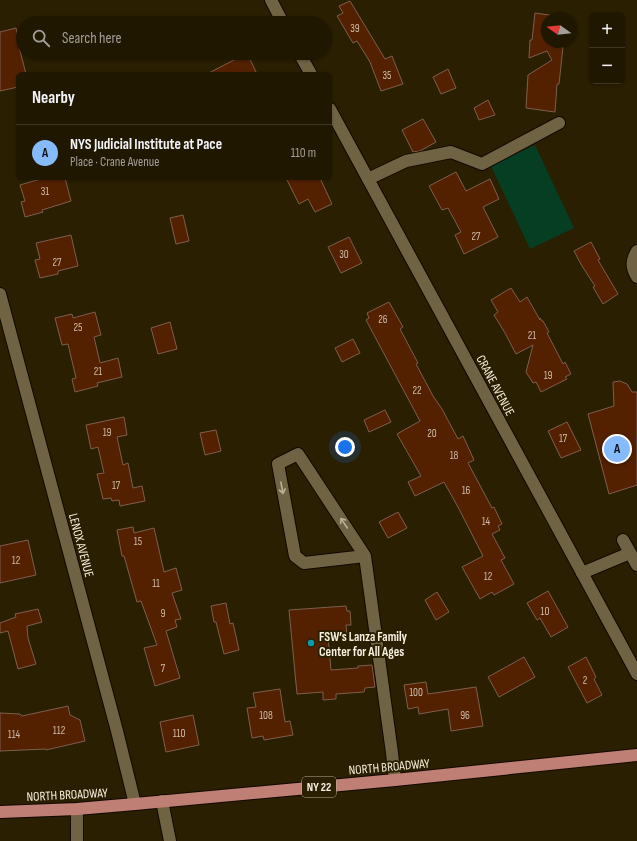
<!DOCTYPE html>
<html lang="en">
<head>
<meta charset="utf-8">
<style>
  :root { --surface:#201700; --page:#28200a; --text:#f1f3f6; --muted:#a29f99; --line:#3d3622; --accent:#86bbfb }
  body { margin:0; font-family:"Sofia Sans Condensed",sans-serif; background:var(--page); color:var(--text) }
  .controls { position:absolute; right:12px; top:12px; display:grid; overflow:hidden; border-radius:6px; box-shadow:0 1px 3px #0004 }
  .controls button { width:36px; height:36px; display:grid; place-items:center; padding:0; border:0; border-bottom:1px solid var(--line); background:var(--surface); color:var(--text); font:20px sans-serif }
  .compass { position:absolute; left:541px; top:12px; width:36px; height:36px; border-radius:50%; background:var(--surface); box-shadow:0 1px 3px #0004; rotate:285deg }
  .you { position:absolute; left:345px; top:447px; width:14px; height:14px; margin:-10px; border:3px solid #fff; border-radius:50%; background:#1a73e8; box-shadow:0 0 0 6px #1a73e833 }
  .badge { display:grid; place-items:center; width:26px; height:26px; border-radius:50%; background:var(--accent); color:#111; font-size:13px; font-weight:700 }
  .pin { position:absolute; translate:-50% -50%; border:2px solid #fff; box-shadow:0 1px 4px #0006 }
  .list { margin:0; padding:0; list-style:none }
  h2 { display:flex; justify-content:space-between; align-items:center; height:52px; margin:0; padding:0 16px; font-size:17px }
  h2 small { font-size:13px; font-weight:400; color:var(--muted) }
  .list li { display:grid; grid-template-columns:26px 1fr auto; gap:12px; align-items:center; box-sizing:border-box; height:56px; padding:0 16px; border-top:1px solid var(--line) }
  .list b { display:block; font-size:15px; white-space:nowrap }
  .list p { margin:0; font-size:13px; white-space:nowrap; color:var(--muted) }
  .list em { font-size:13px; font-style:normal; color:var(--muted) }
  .icon { flex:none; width:22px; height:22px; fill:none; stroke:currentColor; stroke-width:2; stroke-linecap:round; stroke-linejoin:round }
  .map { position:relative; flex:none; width:637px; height:841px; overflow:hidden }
  .search { position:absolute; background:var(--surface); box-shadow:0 1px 3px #0004; left:16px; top:16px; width:316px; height:44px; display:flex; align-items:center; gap:10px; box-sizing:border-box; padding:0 14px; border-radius:22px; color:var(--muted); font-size:15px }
  .panel { position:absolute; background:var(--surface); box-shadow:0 1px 3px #0004; left:16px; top:72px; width:316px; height:108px; border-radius:6px }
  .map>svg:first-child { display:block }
</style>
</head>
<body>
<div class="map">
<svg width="637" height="841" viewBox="0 0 637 841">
  <rect width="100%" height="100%" fill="#2a1f00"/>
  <path fill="#063e24" d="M535,145L574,228L530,249L491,166Z"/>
  <g fill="#532100" stroke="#7e5e4d">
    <path d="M350,1L385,59L392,56L403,84L381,91L370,62L357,41L353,43L337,16L343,13L339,6Z"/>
    <path d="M535,13L564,17L563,18H547V42H561L560,47H563L559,84H557L555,112L526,108L528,75L552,60L547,51L529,58L530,40H532Z"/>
    <path d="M16,28L20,47H19L26,74H18V87L0,91V32Z"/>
    <path d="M247,53L257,74H207L230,62Z"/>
    <path d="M448,69L456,88L441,94L433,77Z"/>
    <path d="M488,100L495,115L479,120L474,108Z"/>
    <path d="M423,119L436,142L420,151L413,152L402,130Z"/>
    <path d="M456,172L466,191L490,179L499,199L483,207L498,237L464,254L455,235L461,232L448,208L442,210L429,186Z"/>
    <path d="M44,178H65L71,201L42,210L43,212L25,217L21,202L25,201L20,185Z"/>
    <path d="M286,178H320L332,204L315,212L308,199L299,204Z"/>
    <path d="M183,215L189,241L176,244L170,218Z"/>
    <path d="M71,235L78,266L58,271V274L40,278L35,260L40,259L36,243Z"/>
    <path d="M349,237L362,263L341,273L328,247Z"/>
    <path d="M591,242L600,259L598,260L618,294L603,304L593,287L595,286L582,266L574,251Z"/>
    <path d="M511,288L520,302L527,297L540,320V318L542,321H543L549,332L547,333L563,364L565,362L571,374L565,377L567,379L541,392L536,382L533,383L526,372L533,345L516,354L505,333L494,315L498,312L491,300Z"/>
    <path d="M389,302L403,327L400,329L418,363L416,364L433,396L442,409L458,439L463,436L474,460L468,463L492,508L494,507L502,524L498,526L500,530L492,534L505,558L501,560L514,584L494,595L492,592L480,599L462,567L483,556L458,507L444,482L415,496L408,482L421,476L397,434L420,421L366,320L369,318L367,313Z"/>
    <path d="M95,312L101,335L94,337L100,363L118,358L122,377L97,383L98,386L75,392L72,379L76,378L68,344L62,345L55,318L72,314L73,318Z"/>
    <path d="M170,322L177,349L158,354L151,328Z"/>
    <path d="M353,339L360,353L342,362L335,348Z"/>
    <path d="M620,381L627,384L632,392H637V485L609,494L588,414L614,406L613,382Z"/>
    <path d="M385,410L391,422L369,432L364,420Z"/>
    <path d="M124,417L127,435L117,437L123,465L128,463L133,488L142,486L145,501L120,506L119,500L112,501L111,498L103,499L97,474L104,473L98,447L91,449L86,425Z"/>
    <path d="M567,422L581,450L561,458L548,431Z"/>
    <path d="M216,430L221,451L205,455L200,433Z"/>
    <path d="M398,512L407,528L388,538L379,522Z"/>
    <path d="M133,527L134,533L154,528L164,572L176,568L182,590L172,593L181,619L175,620L177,627L166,631L180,678L155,686L144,648L157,645L141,601L137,602L124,556H122L117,530Z"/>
    <path d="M28,540L36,575L0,583V546Z"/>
    <path d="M548,591L568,627L551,637L540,618L537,620L527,603Z"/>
    <path d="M437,592L449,612L436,620L425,600Z"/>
    <path d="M226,603L230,624L233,623L239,650L224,654L216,622H214L211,606Z"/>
    <path d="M346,606L347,611H350L351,625H346L347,635L328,637L331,670L358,668V666L372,665L375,687L365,688L364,692L336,694V699L323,700V692L297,694L289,610Z"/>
    <path d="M38,609L42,622L27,626L28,638L36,664L18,669L8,631L0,633V623L16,617L15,614Z"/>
    <path d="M524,657L535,677L499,697L488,677Z"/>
    <path d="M586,657L596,677L594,679L602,695L587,703L568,667Z"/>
    <path d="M426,682L428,694L476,687L483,726L451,731L448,709L419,714L418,707L408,709L404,685Z"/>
    <path d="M280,689L285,722L290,721L293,735L264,740L263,736L252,738L247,708L256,707L253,693Z"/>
    <path d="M68,706L70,715L80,720L85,741L46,750V749L0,751V713L20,714L22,716Z"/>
    <path d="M193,715L199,745L166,752L160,722Z"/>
  </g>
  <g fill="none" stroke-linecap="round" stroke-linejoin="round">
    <g stroke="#110900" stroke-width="14">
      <g id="minor">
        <path d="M271,0L283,23"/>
        <path d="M299,53L311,74"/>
        <path d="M330,109L637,674"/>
        <path d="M368,179L406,161L451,152L482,164L559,123"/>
        <path d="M637,251C631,261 631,267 637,277"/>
        <path d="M0,294L117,731L135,804"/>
        <path d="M623,540L637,565"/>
        <path d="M365,556L304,563L295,556L278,464L298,454L365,556L392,753L395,780"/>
        <path d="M582,573L630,553"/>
        <path d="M162,801L170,841"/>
        <path d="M77,809V841"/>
      </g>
    </g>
    <g stroke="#110900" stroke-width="14">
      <path id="major" d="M0,812L77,809L135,804L395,780L637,755"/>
    </g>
    <use href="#minor" stroke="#706343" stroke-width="12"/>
    <use href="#major" stroke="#c07f74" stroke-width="12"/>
  </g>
  <defs><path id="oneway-shaft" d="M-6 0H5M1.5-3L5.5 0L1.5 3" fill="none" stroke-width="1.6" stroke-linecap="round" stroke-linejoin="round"/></defs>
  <g stroke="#bab198">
    <use href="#oneway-shaft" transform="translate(282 488) rotate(79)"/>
    <use href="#oneway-shaft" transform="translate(344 523) rotate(-124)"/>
  </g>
  <circle fill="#0f9aa8" stroke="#2a1f00" stroke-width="1.5" cx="311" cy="643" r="4"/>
  <g text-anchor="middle" stroke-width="4" stroke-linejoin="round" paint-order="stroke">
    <g font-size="11" fill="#cebca6">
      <text x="355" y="32">39</text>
      <text x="387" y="79">35</text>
      <text x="45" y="195">31</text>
      <text x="476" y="240">27</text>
      <text x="344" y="258">30</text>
      <text x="57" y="266">27</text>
      <text x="383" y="323">26</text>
      <text x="78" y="331">25</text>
      <text x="532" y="339">21</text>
      <text x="98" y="375">21</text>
      <text x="548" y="379">19</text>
      <text x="417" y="394">22</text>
      <text x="107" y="436">19</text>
      <text x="432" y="437">20</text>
      <text x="563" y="442">17</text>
      <text x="454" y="459">18</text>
      <text x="116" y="489">17</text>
      <text x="466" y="494">16</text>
      <text x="486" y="525">14</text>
      <text x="138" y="545">15</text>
      <text x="16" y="564">12</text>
      <text x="488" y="580">12</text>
      <text x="156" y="587">11</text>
      <text x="545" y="615">10</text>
      <text x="163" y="617">9</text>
      <text x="163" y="672">7</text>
      <text x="585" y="684">2</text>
      <text x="416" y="696">100</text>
      <text x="266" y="719">108</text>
      <text x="465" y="719">96</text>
      <text x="59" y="734">112</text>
      <text x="179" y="737">110</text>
      <text x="14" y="738">114</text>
    </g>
    <rect fill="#2a1f00" stroke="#bab19b" stroke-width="1" x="302" y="777" width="34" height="20" rx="3"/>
    <g font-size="12" font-weight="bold" fill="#f7f0de">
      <text x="319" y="791">NY 22</text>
    </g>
    <g font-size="13" fill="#f7f0de" stroke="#2a1f00">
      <text transform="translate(496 385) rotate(62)" y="5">CRANE AVENUE</text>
      <text transform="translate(82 545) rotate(75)" y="5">LENOX AVENUE</text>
      <text transform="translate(389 766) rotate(-5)" y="5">NORTH BROADWAY</text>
      <text transform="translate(67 794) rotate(-3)" y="5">NORTH BROADWAY</text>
    </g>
    <g font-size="13" font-weight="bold" fill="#f7f0de" stroke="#2a1f00" text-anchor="start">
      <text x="319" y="641">FSW’s Lanza Family<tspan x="319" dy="15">Center for All Ages</tspan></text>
    </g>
  </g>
</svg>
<div class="controls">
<button>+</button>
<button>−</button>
</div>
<svg class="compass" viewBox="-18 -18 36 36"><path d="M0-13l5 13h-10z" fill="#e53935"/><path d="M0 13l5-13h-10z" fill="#a29f99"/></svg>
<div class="you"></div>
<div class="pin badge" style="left:617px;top:449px">A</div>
<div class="search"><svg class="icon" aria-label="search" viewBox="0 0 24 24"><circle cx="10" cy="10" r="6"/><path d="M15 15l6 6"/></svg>Search here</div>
<section class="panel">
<h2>Nearby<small></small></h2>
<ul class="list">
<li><span class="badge">A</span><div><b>NYS Judicial Institute at Pace</b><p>Place · Crane Avenue</p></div><em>110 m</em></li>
</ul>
</section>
</div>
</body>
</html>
